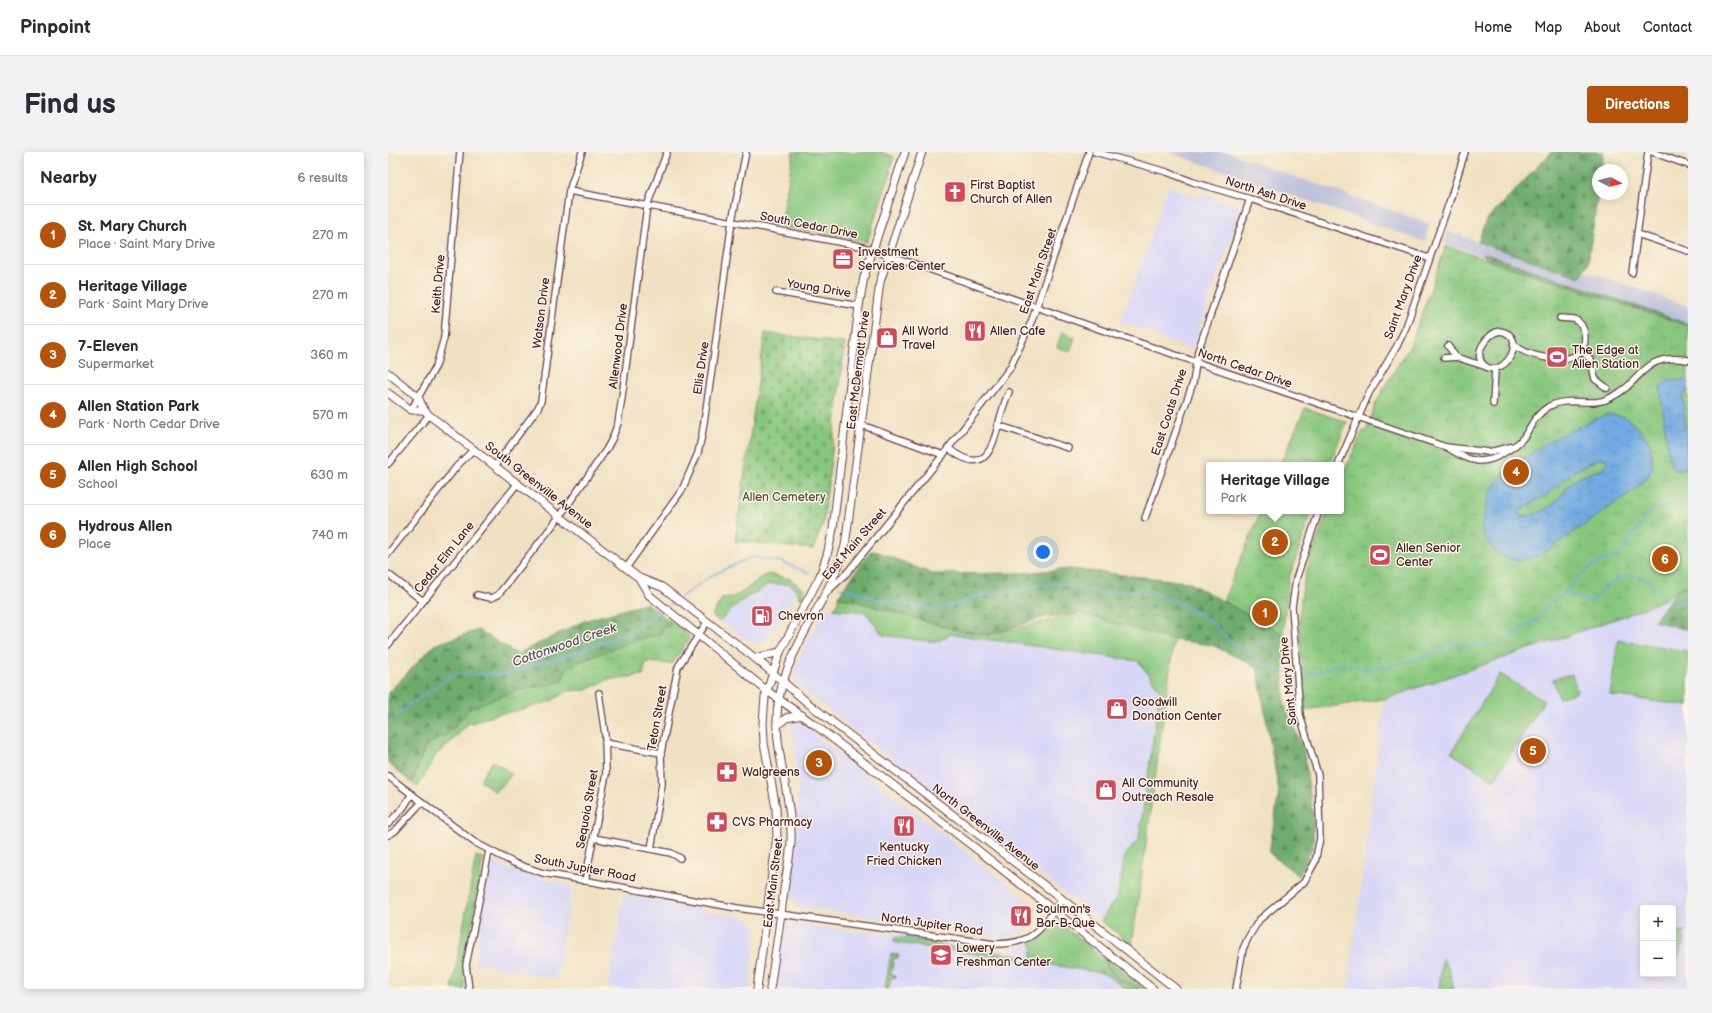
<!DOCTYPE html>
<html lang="en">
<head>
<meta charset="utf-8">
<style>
  :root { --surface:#fff; --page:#f2f2f3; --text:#2b2b33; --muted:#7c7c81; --line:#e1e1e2; --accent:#b45309 }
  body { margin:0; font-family:"Balsamiq Sans",sans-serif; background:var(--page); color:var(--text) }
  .controls { position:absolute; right:12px; bottom:12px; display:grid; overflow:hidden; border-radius:4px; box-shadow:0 2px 10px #0003 }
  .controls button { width:36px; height:36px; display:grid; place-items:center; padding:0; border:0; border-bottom:1px solid var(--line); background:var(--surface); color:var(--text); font:20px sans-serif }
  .compass { position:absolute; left:1204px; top:12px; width:36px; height:36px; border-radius:50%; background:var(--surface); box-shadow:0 2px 10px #0003; rotate:97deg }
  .you { position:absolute; left:655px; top:400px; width:14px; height:14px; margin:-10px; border:3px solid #fff; border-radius:50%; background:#1a73e8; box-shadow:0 0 0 6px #1a73e833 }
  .badge { display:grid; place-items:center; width:26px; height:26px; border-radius:50%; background:var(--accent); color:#fff; font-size:13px; font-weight:700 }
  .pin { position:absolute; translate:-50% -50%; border:2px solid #fff; box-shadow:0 1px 4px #0006 }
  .popup { position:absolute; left:818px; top:310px; width:138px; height:52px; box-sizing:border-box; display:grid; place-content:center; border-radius:4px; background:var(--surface); filter:drop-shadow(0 1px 3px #0005); font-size:13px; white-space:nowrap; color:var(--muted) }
  .popup b { font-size:15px; color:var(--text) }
  .popup::after { content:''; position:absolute; left:50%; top:100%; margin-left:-8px; border:8px solid transparent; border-top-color:var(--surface) }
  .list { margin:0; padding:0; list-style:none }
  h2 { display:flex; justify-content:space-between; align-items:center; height:52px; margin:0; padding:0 16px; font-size:17px }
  h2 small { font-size:13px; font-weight:400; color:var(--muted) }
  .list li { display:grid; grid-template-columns:26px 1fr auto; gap:12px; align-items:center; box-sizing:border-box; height:60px; padding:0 16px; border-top:1px solid var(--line) }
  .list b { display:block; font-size:15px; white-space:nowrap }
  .list p { margin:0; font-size:13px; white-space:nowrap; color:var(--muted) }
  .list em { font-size:13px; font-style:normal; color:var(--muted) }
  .map { position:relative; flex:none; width:1300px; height:837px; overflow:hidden; border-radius:4px }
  header { display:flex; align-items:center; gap:24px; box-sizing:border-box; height:56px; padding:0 20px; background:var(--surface); border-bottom:1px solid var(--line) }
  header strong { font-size:19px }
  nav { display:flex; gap:22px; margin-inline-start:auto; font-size:14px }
  .intro { display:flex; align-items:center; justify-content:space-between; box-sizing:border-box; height:96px; padding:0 24px }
  h1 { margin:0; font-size:28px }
  .button { padding:10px 18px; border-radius:4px; background:var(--accent); color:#fff; font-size:14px; font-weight:700 }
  main { display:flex; gap:24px; padding:0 24px }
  aside { flex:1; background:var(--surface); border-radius:4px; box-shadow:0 2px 10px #0003 }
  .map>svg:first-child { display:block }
</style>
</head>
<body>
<header>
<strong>Pinpoint</strong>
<nav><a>Home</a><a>Map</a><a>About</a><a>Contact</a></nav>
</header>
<div class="intro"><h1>Find us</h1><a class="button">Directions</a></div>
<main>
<aside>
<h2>Nearby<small>6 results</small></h2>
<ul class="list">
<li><span class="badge">1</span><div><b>St. Mary Church</b><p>Place · Saint Mary Drive</p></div><em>270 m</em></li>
<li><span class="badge">2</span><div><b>Heritage Village</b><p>Park · Saint Mary Drive</p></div><em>270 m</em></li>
<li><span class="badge">3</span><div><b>7-Eleven</b><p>Supermarket</p></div><em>360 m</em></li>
<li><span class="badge">4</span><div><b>Allen Station Park</b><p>Park · North Cedar Drive</p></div><em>570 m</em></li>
<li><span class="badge">5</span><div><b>Allen High School</b><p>School</p></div><em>630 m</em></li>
<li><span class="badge">6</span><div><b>Hydrous Allen</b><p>Place</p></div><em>740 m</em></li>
</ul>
</aside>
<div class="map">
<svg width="1300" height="837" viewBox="0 0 1300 837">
  <defs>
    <pattern id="forest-firs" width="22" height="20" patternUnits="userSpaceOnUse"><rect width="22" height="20" fill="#6eac6d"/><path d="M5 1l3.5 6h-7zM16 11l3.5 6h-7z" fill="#5c8b5a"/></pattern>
    <pattern id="cemetery-stones" width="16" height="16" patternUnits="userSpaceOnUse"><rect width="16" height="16" fill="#88c77e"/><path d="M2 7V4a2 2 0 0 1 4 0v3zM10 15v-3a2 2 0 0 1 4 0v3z" fill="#77aa6d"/></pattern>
    <pattern id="park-tufts" width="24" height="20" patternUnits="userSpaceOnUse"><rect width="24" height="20" fill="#88c77e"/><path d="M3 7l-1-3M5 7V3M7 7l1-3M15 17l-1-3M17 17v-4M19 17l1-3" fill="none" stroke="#77aa6d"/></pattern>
    <pattern id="water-ripples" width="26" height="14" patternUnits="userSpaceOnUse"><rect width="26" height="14" fill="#71aae1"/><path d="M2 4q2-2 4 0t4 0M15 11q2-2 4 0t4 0" fill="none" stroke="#5f8ab7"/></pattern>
  </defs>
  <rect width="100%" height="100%" fill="#fcf5e5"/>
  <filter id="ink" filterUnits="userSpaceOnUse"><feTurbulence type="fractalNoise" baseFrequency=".025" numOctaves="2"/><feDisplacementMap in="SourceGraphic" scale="8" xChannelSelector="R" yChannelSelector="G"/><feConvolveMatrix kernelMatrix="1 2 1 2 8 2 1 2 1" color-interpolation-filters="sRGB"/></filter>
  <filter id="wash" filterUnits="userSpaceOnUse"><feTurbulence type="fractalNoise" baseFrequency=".012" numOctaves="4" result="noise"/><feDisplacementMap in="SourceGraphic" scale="16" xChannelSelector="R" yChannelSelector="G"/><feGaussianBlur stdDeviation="0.9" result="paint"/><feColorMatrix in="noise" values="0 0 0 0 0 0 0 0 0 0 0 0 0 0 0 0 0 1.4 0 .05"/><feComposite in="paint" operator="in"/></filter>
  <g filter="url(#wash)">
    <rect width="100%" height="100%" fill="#f0e1c2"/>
    <g fill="#d8d7f8" fill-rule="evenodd">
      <path d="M780,35L812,46L814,41L853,55L804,197L767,185L768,182L733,170Z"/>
      <path d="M389,431L402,432L409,440L376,490L364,491L331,469L339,465L344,456L370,441L380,432Z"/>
      <path d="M1294,434H1300V837H960L997,547L1236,464L1276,448ZM1255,756H1285V822H1255Z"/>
      <path d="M438,457L477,460L495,483L548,490L563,482L749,509L772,538L751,687L737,703L730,743L713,769L463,576L409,532L405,519L417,494Z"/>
      <path d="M404,571L413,572L646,753L649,761L634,781L619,786L410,754L401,743L408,687L410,632Z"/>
      <path d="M102,710L124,718L184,735L168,827L87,811Z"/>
      <path d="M236,743L362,767L368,779L361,837H230L220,836Z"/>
      <path d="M664,768H669L758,837H386L395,775L399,771H413L435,776L491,782H513L569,793L612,799L628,798L650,785Z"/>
    </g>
    <g fill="#bfc2dd">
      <path d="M781,0H838L1042,72L1037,90Z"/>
      <path d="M1059,79L1191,125L1195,118L1300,154V175L1056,91Z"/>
    </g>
    <g fill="#88c77e" stroke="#697354">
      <path d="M405,0H494L506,5L501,20H503L479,90L393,74Z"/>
      <path d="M674,180L687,185L682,200L669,195Z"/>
      <path d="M450,444L564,477L600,483L692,461L786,488L744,793L713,769L730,743L737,703L751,687L772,538L750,509L563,482L548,490L495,483L477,460L445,457L450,450Z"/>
      <path d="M1230,488L1300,499V554L1222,543Z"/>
      <path d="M1112,522L1156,549L1106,628L1063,601Z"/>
      <path d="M1184,522L1189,540L1171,546L1165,527Z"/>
      <path d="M88,704L95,706L75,823L77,837H64Z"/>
      <path d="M666,769H668L704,796L702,797L715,806L719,815L728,827L752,837H739L715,821L646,810L643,799L646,798L643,791L654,785L661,779L659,777Z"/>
      <path d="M1289,777L1291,781L1295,779L1297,781L1294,783L1297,788C1289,799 1291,809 1285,818V779Z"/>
      <path d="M506,786H519L570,796L631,803L630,808L509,791L506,789Z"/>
      <path d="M503,802L511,803L510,806H506L503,823L508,824V826L503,825L501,837H497Z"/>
      <path d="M717,805L756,836V837L729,826L719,813Z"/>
      <path d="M1054,806L1061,817L1066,837H1051Z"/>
    </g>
    <g fill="url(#forest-firs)" stroke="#5c664c">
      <path d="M1164,0H1216L1213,18H1210V42L1200,111L1192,125L1090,90L1098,68Z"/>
      <path d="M1095,101L1300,172V182L1104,117Z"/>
      <path d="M483,399L490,400L545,422L631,421L682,417L800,430L895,482L896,551L916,600L925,664V694L911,724L881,701L891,640L869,515L824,493L786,488L692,461L657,465L600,483L564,477L450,444Z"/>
      <path d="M1293,433L1300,434V478L1266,469Z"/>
      <path d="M259,451L285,471L276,476L273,482L239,491L174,530L129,539L84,555L59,582L38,594L24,631L0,611V541L46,493L90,478L129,502L196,469Z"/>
    </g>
    <path fill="url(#cemetery-stones)" stroke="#697354" d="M377,181L457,191L435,373L425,397L347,389Z"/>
    <g fill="url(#park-tufts)" stroke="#697354">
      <path d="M1058,94L1300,174V434H1294L1276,448L1236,464L997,547L917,558C915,522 909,483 913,447C916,417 930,387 940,359H953V326L975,279L978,280L988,251L998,232L1022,194Z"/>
      <path d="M917,256L959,270L941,313H892Z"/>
      <path d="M873,359H924L900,429L895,482L835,449Z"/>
      <path d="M382,422L402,427L417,438L413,447L408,438L402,432H380C369,441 355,446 345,456C339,461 339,464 331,469L324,463L334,447C340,446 346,445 352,442C362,436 371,423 382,422Z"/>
      <path d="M285,471L302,485L284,512L258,510L255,523L219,528L198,538L180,539L163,549L128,559L109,562L80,572L57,596L49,601L30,635L24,631L38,594L59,582L84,555L129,539L173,530L180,515L239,491L273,482L276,476Z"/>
      <path d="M105,609L124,622L113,635L112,634L107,640L93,629L94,624Z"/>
    </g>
    <g fill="url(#water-ripples)" stroke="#5e6486" fill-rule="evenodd">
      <path d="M1279,228H1300V240H1298L1295,244L1300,314L1293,319C1285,318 1283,316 1281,308L1272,235Z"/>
      <path d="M1220,262L1237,265L1253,279L1262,292L1264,303V318L1249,336L1156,401C1147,405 1138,408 1127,408C1112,406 1093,389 1094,373C1094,367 1097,361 1098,355C1100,346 1104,335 1111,328C1136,299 1185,276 1220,262ZM1212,306L1219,308L1220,311L1216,317C1205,320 1193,323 1184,330C1177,336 1173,345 1166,351C1160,357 1139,367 1132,364L1131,361L1133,358L1161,341L1185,320Z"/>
    </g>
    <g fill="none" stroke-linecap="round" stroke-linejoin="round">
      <g stroke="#71aae1" stroke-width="1.5">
        <path d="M452,435L500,450L552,457L590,444L666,431L713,441L743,438L772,444L796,453L820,467L840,487L875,512L897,520H907"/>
        <path d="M1176,441L1204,450L1213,438L1233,425L1244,423L1261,428L1273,443L1286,452L1300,451"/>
        <path d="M293,445L323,424L363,405L394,410L421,421"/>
        <path d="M280,454L288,449"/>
        <path d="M911,520L928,521L952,511L980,517L1010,512L1044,503L1062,491L1078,494L1107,493L1151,467L1158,456L1176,441L1194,421L1215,408L1223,407L1232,402L1260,361L1295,348L1300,349"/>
        <path d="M0,569L64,523L116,522L175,505L241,480L275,458"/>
      </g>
    </g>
  </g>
  <g filter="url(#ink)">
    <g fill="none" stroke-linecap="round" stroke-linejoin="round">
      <g stroke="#633c42" stroke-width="8">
        <g id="minor">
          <path d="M707,0L779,20L805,30L862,47L1041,106"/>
          <path d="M1264,0L1300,13"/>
          <path d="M181,39L472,94L518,109L705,175L1058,295L1101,300L1126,294"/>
          <path d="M1249,82L1300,99"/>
          <path d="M1244,121L1260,0"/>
          <path d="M388,140L471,154"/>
          <path d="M1112,179C1143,184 1115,228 1097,214C1083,203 1099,181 1112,179Z"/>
          <path d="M1126,193C1141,205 1175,212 1191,202C1200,192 1199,173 1186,167L1172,166"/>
          <path d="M1060,194L1068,205"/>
          <path d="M1194,199L1203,208L1207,227L1219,236"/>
          <path d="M1056,206L1068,205L1096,214"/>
          <path d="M1105,252L1107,217"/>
          <path d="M23,258L48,214L56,186L72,0"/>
          <path d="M458,270L474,273L555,303"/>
          <path d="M609,273L680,296"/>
          <path d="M560,296C610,336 605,271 621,240"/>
          <path d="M1060,296C1082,310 1096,315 1119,299C1124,296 1131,291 1135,286C1143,275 1147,263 1160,255C1181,243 1203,256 1222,246C1255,231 1253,200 1300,208"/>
          <path d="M0,312L41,263"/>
          <path d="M950,313L981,241L1009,194L1018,175L1061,51L1077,0"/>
          <path d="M107,314L150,256L153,249L181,39L194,0"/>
          <path d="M757,366L805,231L810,199L862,47"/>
          <path d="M0,402L69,314L86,297"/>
          <path d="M238,416L294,338L310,301L314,283L323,224L344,69L358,0"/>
          <path d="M0,422L35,449"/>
          <path d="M439,440L458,422L555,303L622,216L644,168L701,0"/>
          <path d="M89,443L103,446L110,443L172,364L218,298L224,287L230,271L234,245L259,54L279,0"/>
          <path d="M0,493L130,331"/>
          <path d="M217,591L273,601"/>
          <path d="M0,624L86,690L126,711L155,721L349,756L607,792C647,792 653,777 674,747"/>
          <path d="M0,672L15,656L24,642"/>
          <path d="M0,683L7,679L34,650"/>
          <path d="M206,686L283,701L292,706"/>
          <path d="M263,697L274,632L273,601L290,515L319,470"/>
          <path d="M197,729L218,622L217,583L211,541"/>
          <path d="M81,837L78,813L101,699"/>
          <path d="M848,837L855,797L860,786L871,768L916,730L927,710L932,686L930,623L912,563L904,455L908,427L931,359"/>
        </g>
      </g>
      <g stroke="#633c42" stroke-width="9">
        <g id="major">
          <path d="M0,221L30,245L36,258L41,263L251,426L274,435L367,506L421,552L674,747L788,837"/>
          <path d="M0,241L23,258H36"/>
          <path d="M251,426L261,443L378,538L427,573L591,699L765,837"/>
          <path d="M367,506L392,500"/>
          <path d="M389,574L398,566L414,563"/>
          <path d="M369,837L389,684L388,656L376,591L375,571L377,545L392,500L432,424L439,403L445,377L471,154L476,125L517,0"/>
          <path d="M382,837C387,804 392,771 396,738C398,722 402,706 403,690C405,643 382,591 391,546C402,490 442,448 457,394L492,130L534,0"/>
        </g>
      </g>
      <use href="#minor" stroke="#fff" stroke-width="5.5"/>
      <use href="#major" stroke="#fff" stroke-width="7"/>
    </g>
  </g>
  <defs>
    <g id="church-square" transform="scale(1.15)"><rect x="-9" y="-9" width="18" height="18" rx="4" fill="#d1495b" stroke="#fcf5e5"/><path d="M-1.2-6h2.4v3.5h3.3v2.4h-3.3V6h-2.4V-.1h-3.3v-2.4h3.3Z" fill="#fff"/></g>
    <g id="office-square" transform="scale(1.15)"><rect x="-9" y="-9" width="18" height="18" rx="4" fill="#d1495b" stroke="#fcf5e5"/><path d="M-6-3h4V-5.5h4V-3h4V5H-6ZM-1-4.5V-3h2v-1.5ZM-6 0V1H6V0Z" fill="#fff"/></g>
    <g id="restaurant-square" transform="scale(1.15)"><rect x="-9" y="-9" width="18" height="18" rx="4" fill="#d1495b" stroke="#fcf5e5"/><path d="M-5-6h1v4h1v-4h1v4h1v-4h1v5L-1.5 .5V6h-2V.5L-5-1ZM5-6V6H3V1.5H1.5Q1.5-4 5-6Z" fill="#fff"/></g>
    <g id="shop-square" transform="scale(1.15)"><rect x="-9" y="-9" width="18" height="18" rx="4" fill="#d1495b" stroke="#fcf5e5"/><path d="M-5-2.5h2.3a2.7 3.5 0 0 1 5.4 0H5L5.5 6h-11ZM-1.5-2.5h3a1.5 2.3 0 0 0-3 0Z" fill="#fff"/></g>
    <g id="stadium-square" transform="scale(1.15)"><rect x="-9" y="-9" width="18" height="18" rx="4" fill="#d1495b" stroke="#fcf5e5"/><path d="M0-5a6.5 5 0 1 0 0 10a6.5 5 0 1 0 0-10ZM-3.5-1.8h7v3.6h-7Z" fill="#fff"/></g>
    <g id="fuel-square" transform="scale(1.15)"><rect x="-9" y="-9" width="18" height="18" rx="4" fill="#d1495b" stroke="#fcf5e5"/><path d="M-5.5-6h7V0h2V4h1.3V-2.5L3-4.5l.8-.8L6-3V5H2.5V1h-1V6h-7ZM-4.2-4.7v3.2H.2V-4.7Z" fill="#fff"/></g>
    <g id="pharmacy-square" transform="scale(1.15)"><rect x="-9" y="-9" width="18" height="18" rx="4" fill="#d1495b" stroke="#fcf5e5"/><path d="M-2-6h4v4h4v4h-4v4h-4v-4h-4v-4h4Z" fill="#fff"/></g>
    <g id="school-square" transform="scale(1.15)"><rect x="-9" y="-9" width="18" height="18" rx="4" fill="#d1495b" stroke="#fcf5e5"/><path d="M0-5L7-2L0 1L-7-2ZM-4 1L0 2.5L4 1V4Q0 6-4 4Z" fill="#fff"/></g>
  </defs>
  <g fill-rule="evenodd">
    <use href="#church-square" x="567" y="40"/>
    <use href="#office-square" x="455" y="107"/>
    <use href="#restaurant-square" x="587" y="179"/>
    <use href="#shop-square" x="499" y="186"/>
    <use href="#stadium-square" x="1169" y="205"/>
    <use href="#stadium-square" x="992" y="403"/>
    <use href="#fuel-square" x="374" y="464"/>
    <use href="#shop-square" x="729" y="557"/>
    <use href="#pharmacy-square" x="339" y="620"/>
    <use href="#shop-square" x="718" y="638"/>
    <use href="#pharmacy-square" x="329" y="670"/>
    <use href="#restaurant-square" x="516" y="674"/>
    <use href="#restaurant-square" x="633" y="764"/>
    <use href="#school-square" x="553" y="803"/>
  </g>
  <g text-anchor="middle" stroke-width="3" stroke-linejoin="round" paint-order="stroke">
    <g font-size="12" fill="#4a1f2b" stroke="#fcf5e5" text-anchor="start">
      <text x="582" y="37">First Baptist<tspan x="582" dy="14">Church of Allen</tspan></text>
      <text x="470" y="104">Investment<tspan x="470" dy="14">Services Center</tspan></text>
      <text x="514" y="183">All World<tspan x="514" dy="14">Travel</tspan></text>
      <text x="602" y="183">Allen Cafe</text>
      <text x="1184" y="202">The Edge at<tspan x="1184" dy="14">Allen Station</tspan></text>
      <text x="1008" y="400">Allen Senior<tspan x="1008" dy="14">Center</tspan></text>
      <text x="390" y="468">Chevron</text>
      <text x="744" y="554">Goodwill<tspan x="744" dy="14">Donation Center</tspan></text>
      <text x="354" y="624">Walgreens</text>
      <text x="734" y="635">All Community<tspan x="734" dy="14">Outreach Resale</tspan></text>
      <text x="344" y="674">CVS Pharmacy</text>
      <text x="516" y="699" text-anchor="middle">Kentucky<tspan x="516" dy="14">Fried Chicken</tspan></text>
      <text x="648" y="761">Soulman's<tspan x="648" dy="14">Bar-B-Que</tspan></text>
      <text x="568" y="800">Lowery<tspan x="568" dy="14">Freshman Center</tspan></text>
    </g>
    <g font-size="12" fill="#4a1f2b" stroke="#fcf5e5">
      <text transform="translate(878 41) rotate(18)" y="4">North Ash Drive</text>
      <text transform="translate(421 73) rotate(11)" y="4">South Cedar Drive</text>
      <text transform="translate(650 119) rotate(-71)" y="4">East Main Street</text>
      <text transform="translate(50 132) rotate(-85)" y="4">Keith Drive</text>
      <text transform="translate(431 136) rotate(9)" y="4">Young Drive</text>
      <text transform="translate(1015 145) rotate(-70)" y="4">Saint Mary Drive</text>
      <text transform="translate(153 161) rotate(-83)" y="4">Watson Drive</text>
      <text transform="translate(230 194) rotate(-83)" y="4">Allenwood Drive</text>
      <text transform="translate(313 216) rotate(-82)" y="4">Ellis Drive</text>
      <text transform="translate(857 216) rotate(19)" y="4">North Cedar Drive</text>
      <text transform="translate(470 218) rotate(-83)" y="4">East McDermott Drive</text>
      <text transform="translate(781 260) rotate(-72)" y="4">East Coats Drive</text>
      <text transform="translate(151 333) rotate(38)" y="4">South Greenville Avenue</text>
      <text transform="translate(466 392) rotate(-49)" y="4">East Main Street</text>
      <text transform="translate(56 405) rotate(-51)" y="4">Cedar Elm Lane</text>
      <text transform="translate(900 529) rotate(-96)" y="4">Saint Mary Drive</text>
      <text transform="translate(269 566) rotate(-80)" y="4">Teton Street</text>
      <text transform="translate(199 657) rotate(-80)" y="4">Sequoia Street</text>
      <text transform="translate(598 675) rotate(38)" y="4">North Greenville Avenue</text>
      <text transform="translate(197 716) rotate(11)" y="4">South Jupiter Road</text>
      <text transform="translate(385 731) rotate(-83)" y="4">East Main Street</text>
      <text transform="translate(544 772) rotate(8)" y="4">North Jupiter Road</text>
    </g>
    <g font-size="12" fill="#5d5144" stroke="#fcf5e5">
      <text x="396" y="349">Allen Cemetery</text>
    </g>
    <g font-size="13" font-style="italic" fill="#58506b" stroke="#fcf5e5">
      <text transform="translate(176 492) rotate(-19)" y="5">Cottonwood Creek</text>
    </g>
  </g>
</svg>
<div class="controls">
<button>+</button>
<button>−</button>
</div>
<svg class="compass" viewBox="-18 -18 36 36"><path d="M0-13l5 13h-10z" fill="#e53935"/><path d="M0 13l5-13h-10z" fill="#7c7c81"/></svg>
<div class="you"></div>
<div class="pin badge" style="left:877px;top:461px">1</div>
<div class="pin badge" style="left:887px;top:390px">2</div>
<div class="popup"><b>Heritage Village</b>Park</div>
<div class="pin badge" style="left:431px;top:611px">3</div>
<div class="pin badge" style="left:1128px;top:320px">4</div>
<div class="pin badge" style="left:1145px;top:599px">5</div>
<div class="pin badge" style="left:1277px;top:407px">6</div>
</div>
</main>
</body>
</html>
